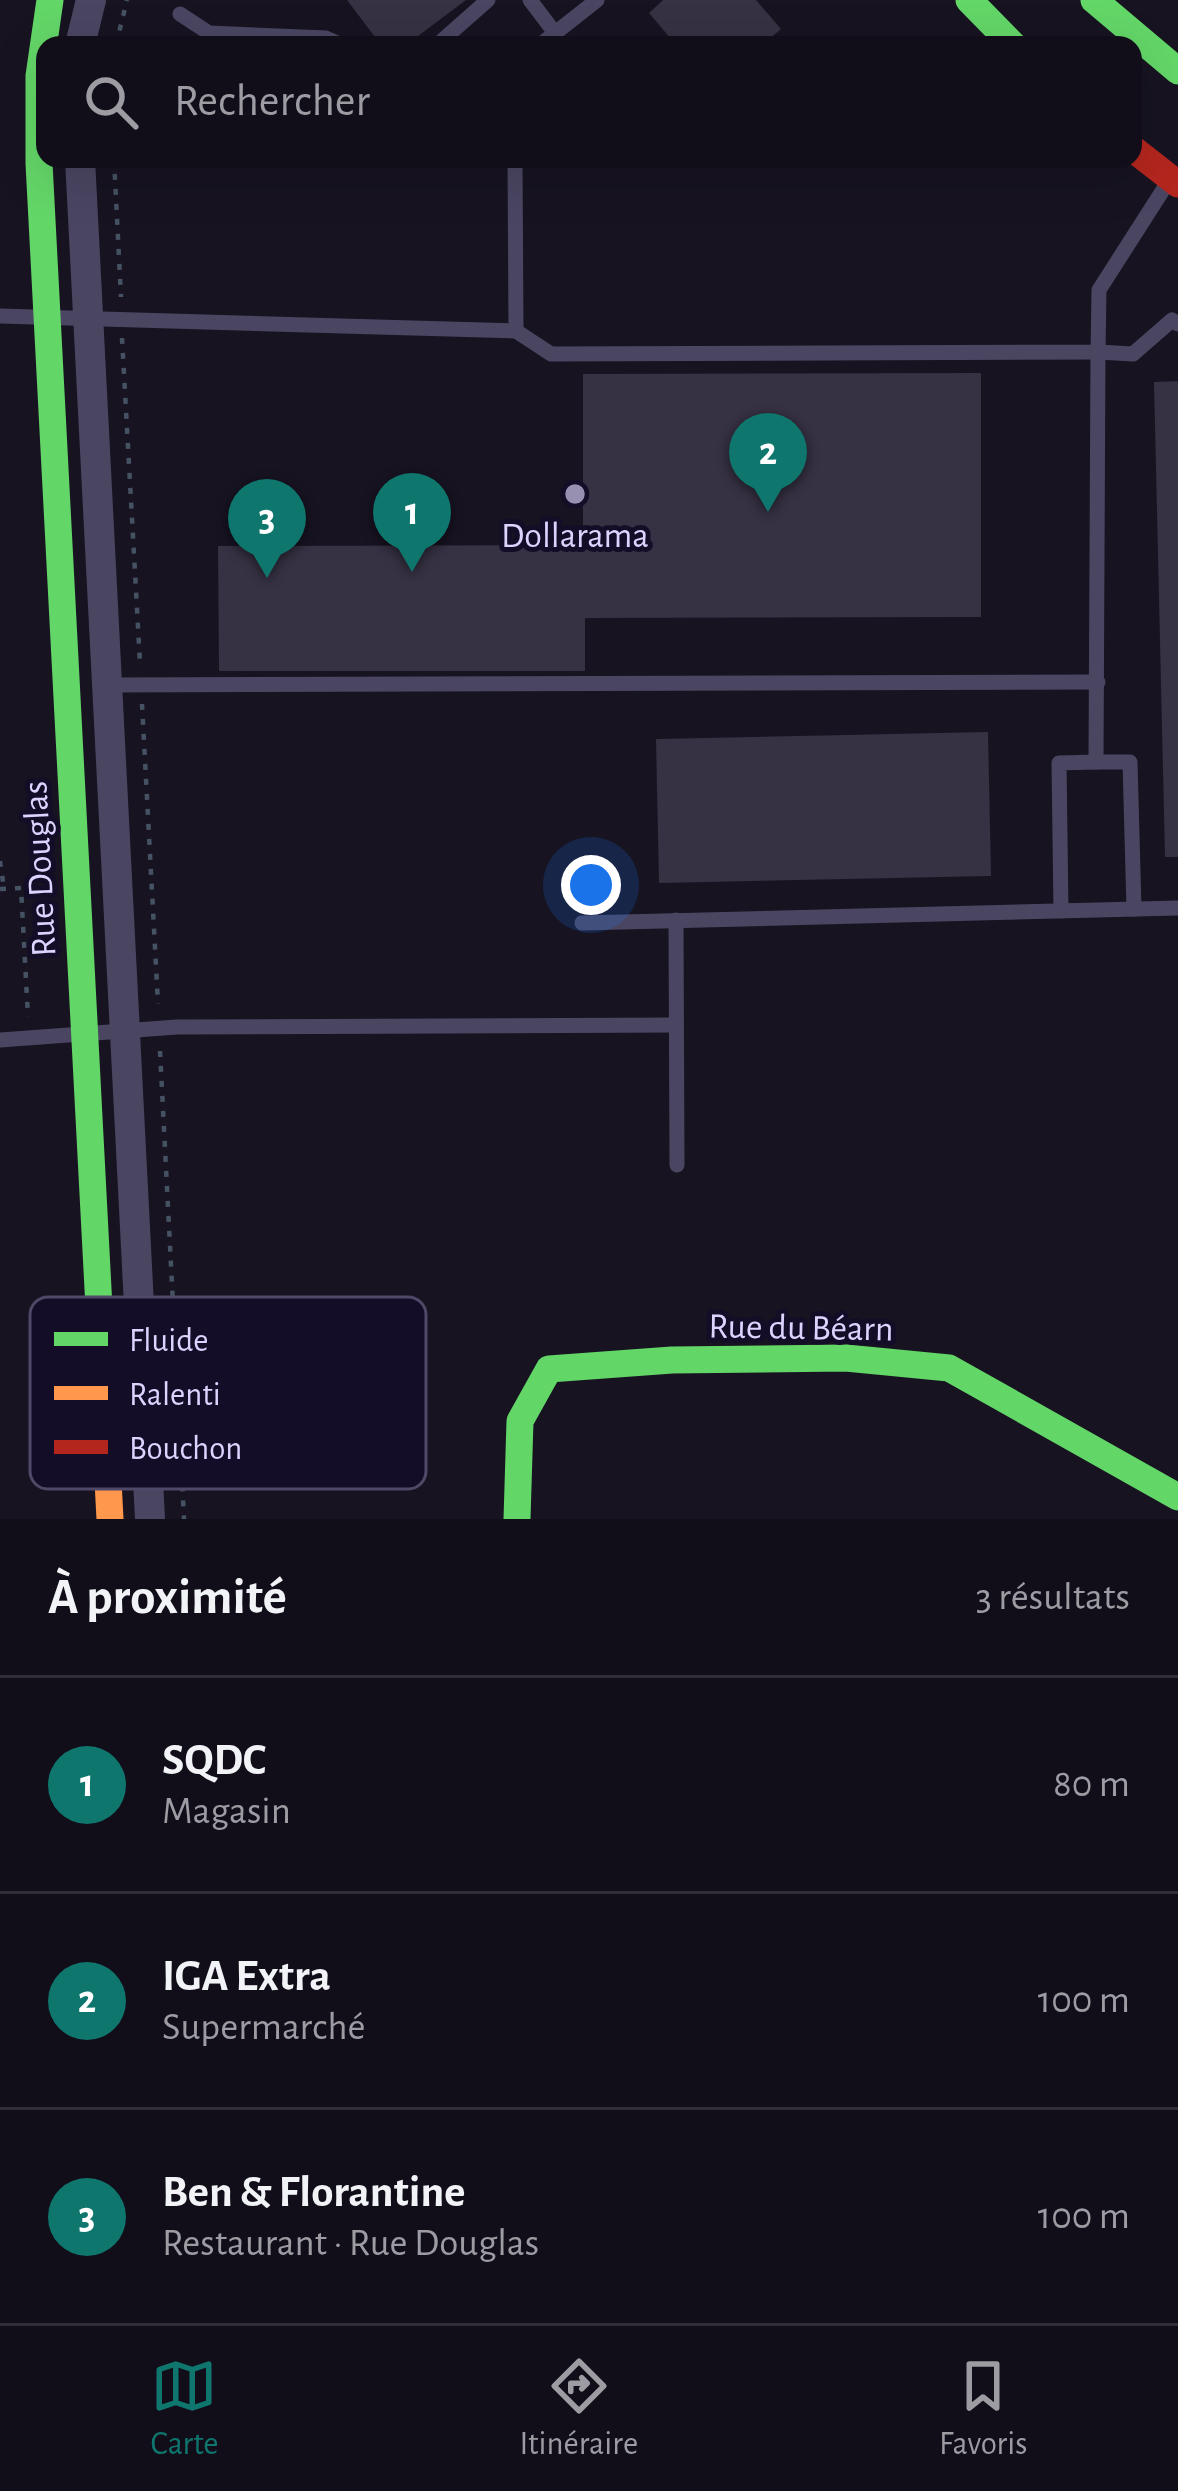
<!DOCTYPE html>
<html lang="fr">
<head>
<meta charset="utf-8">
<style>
  :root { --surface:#110e19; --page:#1a1722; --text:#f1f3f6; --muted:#9c9ca2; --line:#302e38; --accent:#0f766e }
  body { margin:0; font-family:"Alegreya Sans",sans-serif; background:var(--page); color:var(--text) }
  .you { position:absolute; left:591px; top:885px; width:42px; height:42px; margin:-30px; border:9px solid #fff; border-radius:50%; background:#1a73e8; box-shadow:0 0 0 18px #1a73e833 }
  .badge { display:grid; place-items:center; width:78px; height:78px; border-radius:50%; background:var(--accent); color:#fff; font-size:39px; font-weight:700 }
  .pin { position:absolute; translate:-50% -99px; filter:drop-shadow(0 3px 6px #0008) }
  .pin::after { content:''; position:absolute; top:63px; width:42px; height:36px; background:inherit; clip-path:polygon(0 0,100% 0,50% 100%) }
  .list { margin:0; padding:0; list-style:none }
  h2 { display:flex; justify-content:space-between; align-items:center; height:156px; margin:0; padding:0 48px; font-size:51px }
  h2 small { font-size:39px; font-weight:400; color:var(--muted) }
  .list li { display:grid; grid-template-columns:78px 1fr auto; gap:36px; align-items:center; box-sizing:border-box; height:216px; padding:0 48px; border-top:3px solid var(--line) }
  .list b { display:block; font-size:45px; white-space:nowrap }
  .list p { margin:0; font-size:39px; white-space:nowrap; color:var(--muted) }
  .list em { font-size:39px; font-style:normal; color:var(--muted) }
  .icon { flex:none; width:66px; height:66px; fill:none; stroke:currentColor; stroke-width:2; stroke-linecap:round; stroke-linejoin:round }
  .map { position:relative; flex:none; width:1178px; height:1519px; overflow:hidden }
  .search { position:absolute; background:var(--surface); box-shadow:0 12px 48px #0002; left:36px; right:36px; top:36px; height:132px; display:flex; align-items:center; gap:30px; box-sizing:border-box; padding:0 42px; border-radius:24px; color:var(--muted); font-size:45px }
  .sheet { height:804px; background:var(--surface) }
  nav { display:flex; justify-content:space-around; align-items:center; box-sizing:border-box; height:168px; border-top:3px solid var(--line); background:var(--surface); font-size:33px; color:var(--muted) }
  nav a { display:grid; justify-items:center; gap:6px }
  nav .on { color:var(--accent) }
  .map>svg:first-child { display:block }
</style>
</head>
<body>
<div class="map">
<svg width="1178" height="1519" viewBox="0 0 1178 1519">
  <rect width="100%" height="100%" fill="#171321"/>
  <g fill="#363143">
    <path d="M347,0H466L406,45H381Z"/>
    <path d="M663,0H756L781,29L762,45H676L649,13Z"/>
    <path d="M981,373V617L585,618V671H219L218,546L583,545V374Z"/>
    <path d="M1178,381V857H1165L1154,382Z"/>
    <path d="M988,732L991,876L659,883L656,739Z"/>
  </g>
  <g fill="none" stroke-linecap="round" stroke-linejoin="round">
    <g stroke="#455263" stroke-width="4.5" stroke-dasharray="6 9" stroke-linecap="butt">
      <path d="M116,45L127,0"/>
      <path d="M114,159L121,297"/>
      <path d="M122,338L140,663"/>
      <path d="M142,704L158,1004"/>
      <path d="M0,861L4,889"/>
      <path d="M0,889L21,888L28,1017"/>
      <path d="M160,1051L184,1519"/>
    </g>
    <g stroke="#4a4662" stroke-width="15">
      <path d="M530,0L555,33"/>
      <path d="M180,14L209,33L326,38L342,45"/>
      <path d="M437,45L488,0"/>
      <path d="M540,45L597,0"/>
      <path d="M515,159L516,331"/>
      <path d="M0,316L516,331L551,354L1098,352L1099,290L1170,179"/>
      <path d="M107,685L1098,682"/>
      <path d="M1096,762H1130L1134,909"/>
      <path d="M1061,911L1059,763L1096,762L1098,352L1133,354L1172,320L1178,324"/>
      <path d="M676,920L677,1165"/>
      <path d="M582,923L1178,908"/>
      <path d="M0,1040L177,1027L676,1025"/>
    </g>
    <g stroke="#4a4662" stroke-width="30">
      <path d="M80,45L91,0"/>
      <path d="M80,159L150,1519"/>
    </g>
    <g stroke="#63d668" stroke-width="27">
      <path d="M50,0L39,76V163L100,1327"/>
      <path d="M969,0L1013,45"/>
      <path d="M1094,0L1178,71"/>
      <path d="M517,1519L520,1421L549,1369L672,1360L846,1358L949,1368L1178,1497"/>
    </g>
    <path stroke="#ff974d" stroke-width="27" d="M100,1327L110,1519"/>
    <path stroke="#b3261e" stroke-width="27" d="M1133,149L1178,184"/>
  </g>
  <circle fill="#9790b1" stroke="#140d27" stroke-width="4.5" cx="575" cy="494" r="12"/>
  <g text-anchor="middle" stroke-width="10" stroke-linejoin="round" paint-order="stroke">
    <g font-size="36" fill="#dcd3ff" stroke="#140d27">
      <text x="575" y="547">Dollarama</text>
    </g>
    <g font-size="36" fill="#dcd3ff" stroke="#140d27">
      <text transform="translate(38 869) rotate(-93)" y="13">Rue Douglas</text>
      <text transform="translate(801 1326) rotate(1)" y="13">Rue du Béarn</text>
    </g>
  </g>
  <rect x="30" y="1297" width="396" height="192" rx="18" fill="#140d27" stroke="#504868" stroke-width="3"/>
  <rect x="54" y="1332" width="54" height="14" fill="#63d668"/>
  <rect x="54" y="1386" width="54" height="14" fill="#ff974d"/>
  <rect x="54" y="1440" width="54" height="14" fill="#b3261e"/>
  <g font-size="33" fill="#dcd3ff">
    <text x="129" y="1351">Fluide</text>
    <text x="129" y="1405">Ralenti</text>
    <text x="129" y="1459">Bouchon</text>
  </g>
</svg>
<div class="you"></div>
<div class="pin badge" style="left:412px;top:572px">1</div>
<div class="pin badge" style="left:768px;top:512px">2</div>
<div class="pin badge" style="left:267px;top:578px">3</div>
<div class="search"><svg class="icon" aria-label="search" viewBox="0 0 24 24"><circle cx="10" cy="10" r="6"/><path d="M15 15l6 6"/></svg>Rechercher</div>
</div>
<section class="sheet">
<h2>À proximité<small>3 résultats</small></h2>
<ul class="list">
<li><span class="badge">1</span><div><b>SQDC</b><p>Magasin</p></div><em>80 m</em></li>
<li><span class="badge">2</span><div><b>IGA Extra</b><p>Supermarché</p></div><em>100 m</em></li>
<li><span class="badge">3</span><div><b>Ben &amp; Florantine</b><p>Restaurant · Rue Douglas</p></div><em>100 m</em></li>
</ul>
</section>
<nav>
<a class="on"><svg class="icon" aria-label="map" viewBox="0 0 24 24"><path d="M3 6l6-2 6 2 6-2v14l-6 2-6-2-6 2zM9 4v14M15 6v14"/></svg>Carte</a>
<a><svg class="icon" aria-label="directions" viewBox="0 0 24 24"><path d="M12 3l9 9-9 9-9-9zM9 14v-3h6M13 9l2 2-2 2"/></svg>Itinéraire</a>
<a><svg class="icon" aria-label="saved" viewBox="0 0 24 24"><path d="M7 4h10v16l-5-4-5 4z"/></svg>Favoris</a>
</nav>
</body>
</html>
